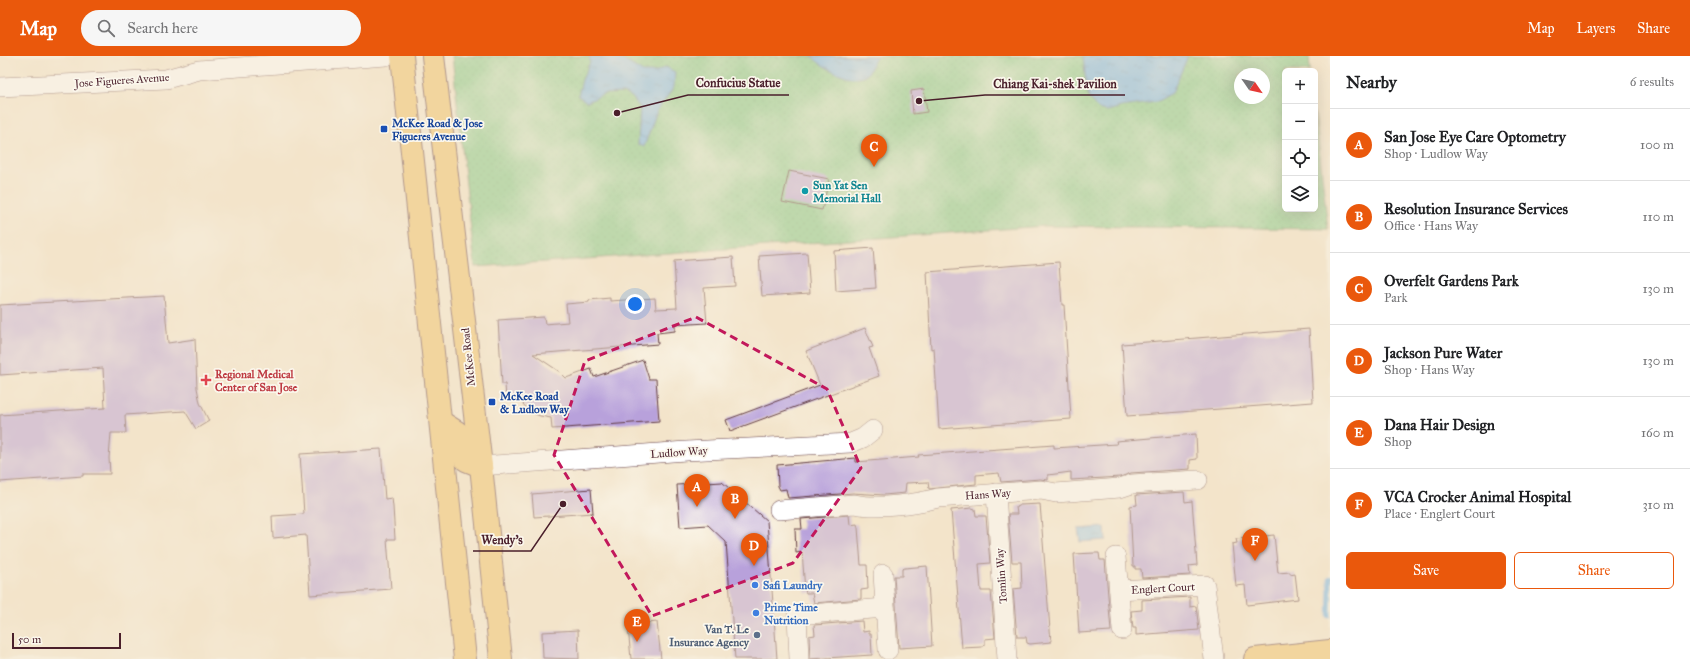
<!DOCTYPE html>
<html lang="en">
<head>
<meta charset="utf-8">
<style>
  :root { --surface:#fff; --page:#f6f6f6; --text:#202124; --muted:#757577; --line:#e0e0e0; --accent:#ea580c }
  body { margin:0; font-family:"IM FELL Great Primer",serif; background:var(--page); color:var(--text) }
  .controls { position:absolute; right:12px; top:12px; display:grid; overflow:hidden; border-radius:6px; box-shadow:0 4px 16px #0002 }
  .controls button { width:36px; height:36px; display:grid; place-items:center; padding:0; border:0; border-bottom:1px solid var(--line); background:var(--surface); color:var(--text); font:20px sans-serif }
  .compass { position:absolute; left:1234px; top:12px; width:36px; height:36px; border-radius:50%; background:var(--surface); box-shadow:0 4px 16px #0002; rotate:124deg }
  .scale { position:absolute; left:12px; bottom:10px; width:109px; box-sizing:border-box; padding-left:4px; border:2px solid #4a1f2b; border-top:0; font-size:11px; line-height:14px; white-space:nowrap; color:#4a1f2b; -webkit-text-stroke:3px #fbf7ec; paint-order:stroke }
  .you { position:absolute; left:635px; top:248px; width:14px; height:14px; margin:-10px; border:3px solid #fff; border-radius:50%; background:#1a73e8; box-shadow:0 0 0 6px #1a73e833 }
  .badge { display:grid; place-items:center; width:26px; height:26px; border-radius:50%; background:var(--accent); color:#fff; font-size:13px; font-weight:700 }
  .pin { position:absolute; translate:-50% -33px; filter:drop-shadow(0 1px 2px #0008) }
  .pin::after { content:''; position:absolute; top:21px; width:14px; height:12px; background:inherit; clip-path:polygon(0 0,100% 0,50% 100%) }
  .list { margin:0; padding:0; list-style:none }
  h2 { display:flex; justify-content:space-between; align-items:center; height:52px; margin:0; padding:0 16px; font-size:17px }
  h2 small { font-size:13px; font-weight:400; color:var(--muted) }
  .list li { display:grid; grid-template-columns:26px 1fr auto; gap:12px; align-items:center; box-sizing:border-box; height:72px; padding:0 16px; border-top:1px solid var(--line) }
  .list b { display:block; font-size:15px; white-space:nowrap }
  .list p { margin:0; font-size:13px; white-space:nowrap; color:var(--muted) }
  .list em { font-size:13px; font-style:normal; color:var(--muted) }
  .actions { display:flex; gap:8px; padding:12px 16px }
  .actions a { flex:1; padding:9px 0; border:1px solid var(--accent); border-radius:6px; text-align:center; font-size:14px; color:var(--accent) }
  .actions .main { background:var(--accent); color:#fff }
  .icon { flex:none; width:22px; height:22px; fill:none; stroke:currentColor; stroke-width:2; stroke-linecap:round; stroke-linejoin:round }
  .map { position:relative; flex:none; width:1330px; height:603px; overflow:hidden }
  header { display:flex; align-items:center; gap:24px; box-sizing:border-box; height:56px; padding:0 20px; background:var(--accent); color:#fff }
  header strong { font-size:19px }
  nav { display:flex; gap:22px; margin-inline-start:auto; font-size:14px }
  .search { width:280px; height:36px; background:var(--page); display:flex; align-items:center; gap:10px; box-sizing:border-box; padding:0 14px; border-radius:22px; color:var(--muted); font-size:15px }
  main { display:flex }
  aside { flex:1; background:var(--surface) }
  .map>svg:first-child { display:block }
</style>
</head>
<body>
<header>
<strong>Map</strong>
<div class="search"><svg class="icon" aria-label="search" viewBox="0 0 24 24"><circle cx="10" cy="10" r="6"/><path d="M15 15l6 6"/></svg>Search here</div>
<nav><a>Map</a><a>Layers</a><a>Share</a></nav>
</header>
<main>
<div class="map">
<svg width="1330" height="603" viewBox="0 0 1330 603">
  <defs>
    <pattern id="park-dots" width="8" height="8" patternUnits="userSpaceOnUse"><rect width="8" height="8" fill="#80cb88"/><path d="M2 2h.1M6 6h.1" fill="none" stroke="#70ae76" stroke-width="1.8" stroke-linecap="round"/></pattern>
    <pattern id="water-ripples" width="26" height="14" patternUnits="userSpaceOnUse"><rect width="26" height="14" fill="#74b6e9"/><path d="M2 4q2-2 4 0t4 0M15 11q2-2 4 0t4 0" fill="none" stroke="#6193bd"/></pattern>
  </defs>
  <rect width="100%" height="100%" fill="#fbf7ec"/>
  <filter id="ink" filterUnits="userSpaceOnUse"><feTurbulence type="fractalNoise" baseFrequency=".025" numOctaves="2"/><feDisplacementMap in="SourceGraphic" scale="8" xChannelSelector="R" yChannelSelector="G"/><feConvolveMatrix kernelMatrix="1 2 1 2 8 2 1 2 1" color-interpolation-filters="sRGB"/></filter>
  <filter id="wash" filterUnits="userSpaceOnUse"><feTurbulence type="fractalNoise" baseFrequency=".012" numOctaves="4" result="noise"/><feDisplacementMap in="SourceGraphic" scale="16" xChannelSelector="R" yChannelSelector="G"/><feGaussianBlur stdDeviation="0.9" result="paint"/><feColorMatrix in="noise" values="0 0 0 0 0 0 0 0 0 0 0 0 0 0 0 0 0 1.4 0 .05"/><feComposite in="paint" operator="in"/></filter>
  <g filter="url(#wash)">
    <rect width="100%" height="100%" fill="#f3e4ca"/>
    <path fill="url(#park-dots)" stroke="#65755a" fill-rule="evenodd" d="M452,0H1309L1310,15H1285V153H1315V56L1328,173L1045,170L475,211ZM1240,18H1264V42H1240Z"/>
    <g fill="url(#water-ripples)" stroke="#5f6a8a">
      <path d="M589,0H617L643,16H655L666,11L675,16L674,31L657,55L644,91L638,88L640,52L632,41L623,37L604,38L587,46L578,40L582,24L590,6Z"/>
      <path d="M812,0H877C873,6 870,18 863,21C851,26 819,10 812,0Z"/>
      <path d="M1083,0H1188L1172,37L1156,46L1121,51L1108,55L1101,54L1097,52L1089,42L1086,28Z"/>
      <path d="M1105,471L1106,484L1080,486L1078,473Z"/>
    </g>
    <g fill="none" stroke-linecap="round" stroke-linejoin="round">
      <path stroke="#74b6e9" stroke-width="4.5" d="M1329,560L1330,522"/>
    </g>
    <g id="blocks">
      <g fill="#b8a1db">
        <path d="M924,33L927,56L913,58L911,35Z"/>
        <path d="M789,115L829,123L822,154L782,146Z"/>
        <path d="M873,192L876,232L836,235L834,195Z"/>
        <path d="M807,197L810,237L762,240L759,200Z"/>
        <path d="M733,201L735,230L704,232L707,267L675,269V275L657,277L658,288L533,298L560,316L566,322L591,313L594,321L643,304L649,323H656L659,365L552,373L551,362L540,360L530,356L523,348L517,339L506,343L505,328H502L498,264L544,261L545,268L568,266L566,248L589,246V244L610,242V245L655,242L656,253L677,252L674,205Z"/>
        <path d="M1059,206L1062,249H1064L1071,363L939,373L934,292L931,293L927,216Z"/>
        <path d="M164,240L168,287L195,283L197,332L200,347L209,365L196,373L185,355L125,359L126,377H111L109,402L110,418H83V420L0,426V359L105,352L103,312L0,319V249Z"/>
        <path d="M865,272L873,291L869,292L879,320L730,375L726,364L820,329L806,295Z"/>
        <path d="M1309,273L1313,346L1127,360L1122,288Z"/>
        <path d="M1196,378L1197,400V403L1190,404V413L1131,417L1120,421L1071,424V416L1048,419V424L1040,423L1001,426L999,417L976,419V428L929,433L928,426L906,427L905,437L884,439L853,437L788,442L786,433L780,434L778,430L777,409L856,402V406L919,401L918,399L1054,389V392L1117,388L1116,385Z"/>
        <path d="M381,393L385,443L392,442L393,451L395,483H387L391,533L310,539L306,479L273,482L272,460L304,458L300,398Z"/>
        <path d="M722,426L767,465L777,603H735L726,486L708,469L680,471L677,429Z"/>
        <path d="M591,433L593,457L534,461L532,438Z"/>
        <path d="M1184,436L1185,446L1192,445L1197,509L1189,510L1190,519L1142,522L1141,513H1135V510H1133L1130,450L1137,449L1136,439Z"/>
        <path d="M1040,448L1051,586L1030,588L1027,587L1026,581H1017L1013,533L1022,532L1021,506H1012L1008,458H1017L1016,451L1020,449Z"/>
        <path d="M972,452L975,453L976,460H986L990,507L979,508L981,535H991L995,582L985,583V589L982,591L962,592L951,454Z"/>
        <path d="M849,459L850,469L857,468L858,472L861,509H867L868,533L861,534V543L814,547L812,537H806L805,534L802,496L796,497L795,473H802L801,463Z"/>
        <path d="M1274,479L1278,517L1290,516V518L1295,517L1298,543L1247,549L1245,529L1236,530L1232,488L1237,487L1236,483Z"/>
        <path d="M1095,497H1099L1100,504H1105L1111,575L1079,577L1074,498Z"/>
        <path d="M927,510L932,590L899,592L894,520H902V513L905,512Z"/>
        <path d="M1190,541V551L1196,550L1199,574L1136,579V572H1133L1131,555L1142,554V544Z"/>
        <path d="M862,565L863,576L869,575V578H871L872,599L810,603L809,580L815,579L814,569Z"/>
        <path d="M657,566L661,603H631L628,571L630,570V569Z"/>
        <path d="M578,574L579,603L543,602L542,576Z"/>
      </g>
    </g>
  </g>
  <g filter="url(#ink)">
    <use href="#blocks" fill-opacity="0" stroke="#633d43" stroke-width="1"/>
    <g fill="none" stroke-linecap="round" stroke-linejoin="round">
      <g stroke="#633d43" stroke-width="20">
        <g id="minor">
          <path d="M0,31L166,23L199,14L386,0"/>
          <path d="M481,410L686,395L851,387L863,382L873,374"/>
          <path d="M996,437L1007,603"/>
          <path d="M779,454L854,448C877,453 915,448 938,442L1041,434L1056,437L1120,432L1132,428L1198,424"/>
          <path d="M1116,501L1122,574"/>
          <path d="M883,518L888,594"/>
          <path d="M1119,534L1205,529L1214,603"/>
          <path d="M799,603L797,559L885,552"/>
        </g>
      </g>
      <g stroke="#633d43" stroke-width="24">
        <g id="major">
          <path d="M402,0L465,603"/>
          <path d="M433,0L481,410L501,603"/>
          <path d="M441,366L457,376L460,394L466,404L481,410"/>
          <path d="M1255,603L1330,595"/>
        </g>
      </g>
      <use href="#minor" stroke="#fff" stroke-width="19"/>
      <use href="#major" stroke="#f1c369" stroke-width="22"/>
    </g>
  </g>
  <path d="M0 0H1330V603H0ZM696,261L827,333L861,412L793,507L652,560L554,399L585,305Z" fill="#f3e4ca" fill-opacity=".55" fill-rule="evenodd"/>
  <path fill="none" stroke="#c2185b" stroke-width="3" stroke-dasharray="8 5" stroke-linejoin="round" d="M696,261L827,333L861,412L793,507L652,560L554,399L585,305Z"/>
  <g fill="#1a4fb4" stroke="#fbf7ec" stroke-width="1.5">
    <rect x="380" y="69" width="8" height="8" rx="2"/>
    <rect x="488" y="342" width="8" height="8" rx="2"/>
  </g>
  <circle fill="#0f9aa8" stroke="#fbf7ec" stroke-width="1.5" cx="805" cy="135" r="4"/>
  <path fill="#e0444e" stroke="#fbf7ec" stroke-width="1.5" d="M204 318h4v4h4v4h-4v4h-4v-4h-4v-4h4z"/>
  <g fill="#3f7fe0" stroke="#fbf7ec" stroke-width="1.5">
    <circle cx="755" cy="529" r="4"/>
    <circle cx="756" cy="557" r="4"/>
  </g>
  <circle fill="#5c6f8a" stroke="#fbf7ec" stroke-width="1.5" cx="757" cy="579" r="4"/>
  <g text-anchor="middle" stroke-width="3.5" stroke-linejoin="round" paint-order="stroke">
    <g font-size="11" fill="#4a1f2b" stroke="#fbf7ec">
      <text transform="translate(122 24) rotate(-4)" y="4">Jose Figueres Avenue</text>
      <text transform="translate(468 301) rotate(-96)" y="4">McKee Road</text>
      <text transform="translate(679 396) rotate(-4)" y="4">Ludlow Way</text>
      <text transform="translate(988 438) rotate(-4)" y="4">Hans Way</text>
      <text transform="translate(1001 520) rotate(-94)" y="4">Tomlin Way</text>
      <text transform="translate(1163 532) rotate(-3)" y="4">Englert Court</text>
    </g>
    <g font-size="11" font-weight="bold" fill="#164399" stroke="#fbf7ec" text-anchor="start">
      <text x="392" y="71">McKee Road &amp; Jose<tspan x="392" dy="13">Figueres Avenue</tspan></text>
      <text x="500" y="344">McKee Road<tspan x="500" dy="13">&amp; Ludlow Way</tspan></text>
    </g>
    <g font-size="11" font-weight="bold" fill="#0d838f" stroke="#fbf7ec" text-anchor="start">
      <text x="813" y="133">Sun Yat Sen<tspan x="813" dy="13">Memorial Hall</tspan></text>
    </g>
    <g font-size="11" font-weight="bold" fill="#be3a42" stroke="#fbf7ec" text-anchor="start">
      <text x="215" y="322">Regional Medical<tspan x="215" dy="13">Center of San Jose</tspan></text>
    </g>
    <g font-size="11" font-weight="bold" fill="#366cbe" stroke="#fbf7ec" text-anchor="start">
      <text x="763" y="533">Safi Laundry</text>
      <text x="764" y="555">Prime Time<tspan x="764" dy="13">Nutrition</tspan></text>
    </g>
    <g font-size="11" font-weight="bold" fill="#4e5e75" stroke="#fbf7ec" text-anchor="end">
      <text x="749" y="577">Van T. Le<tspan x="749" dy="13">Insurance Agency</tspan></text>
    </g>
  </g>
  <path fill="none" stroke="#4a1f2b" stroke-width="1.5" d="M617 57L688 39H789M919 45L985 39H1125M563 448L531 495H473"/>
  <g fill="#4a1f2b" stroke="#fbf7ec" stroke-width="1.5">
    <circle cx="617" cy="57" r="4"/>
    <circle cx="919" cy="45" r="4"/>
    <circle cx="563" cy="448" r="4"/>
  </g>
  <g font-size="12" text-anchor="middle" font-weight="bold" fill="#4a1f2b" stroke="#fbf7ec" stroke-width="3.5" stroke-linejoin="round" paint-order="stroke">
    <text x="738" y="31">Confucius Statue</text>
    <text x="1055" y="32">Chiang Kai-shek Pavilion</text>
    <text x="502" y="488">Wendy's</text>
  </g>
</svg>
<div class="controls">
<button>+</button>
<button>−</button>
<button><svg class="icon" aria-label="locate" viewBox="0 0 24 24"><circle cx="12" cy="12" r="6"/><path d="M12 2v4M12 18v4M2 12h4M18 12h4"/></svg></button>
<button><svg class="icon" aria-label="layers" viewBox="0 0 24 24"><path d="M12 4l9 5-9 5-9-5zM3 14l9 5 9-5"/></svg></button>
</div>
<svg class="compass" viewBox="-18 -18 36 36"><path d="M0-13l5 13h-10z" fill="#e53935"/><path d="M0 13l5-13h-10z" fill="#757577"/></svg>
<div class="scale">50 m</div>
<div class="you"></div>
<div class="pin badge" style="left:697px;top:451px">A</div>
<div class="pin badge" style="left:735px;top:463px">B</div>
<div class="pin badge" style="left:874px;top:111px">C</div>
<div class="pin badge" style="left:754px;top:510px">D</div>
<div class="pin badge" style="left:637px;top:586px">E</div>
<div class="pin badge" style="left:1255px;top:505px">F</div>
</div>
<aside>
<h2>Nearby<small>6 results</small></h2>
<ul class="list">
<li><span class="badge">A</span><div><b>San Jose Eye Care Optometry</b><p>Shop · Ludlow Way</p></div><em>100 m</em></li>
<li><span class="badge">B</span><div><b>Resolution Insurance Services</b><p>Office · Hans Way</p></div><em>110 m</em></li>
<li><span class="badge">C</span><div><b>Overfelt Gardens Park</b><p>Park</p></div><em>130 m</em></li>
<li><span class="badge">D</span><div><b>Jackson Pure Water</b><p>Shop · Hans Way</p></div><em>130 m</em></li>
<li><span class="badge">E</span><div><b>Dana Hair Design</b><p>Shop</p></div><em>160 m</em></li>
<li><span class="badge">F</span><div><b>VCA Crocker Animal Hospital</b><p>Place · Englert Court</p></div><em>310 m</em></li>
</ul>
<div class="actions"><a class="main">Save</a><a>Share</a></div>
</aside>
</main>
</body>
</html>
